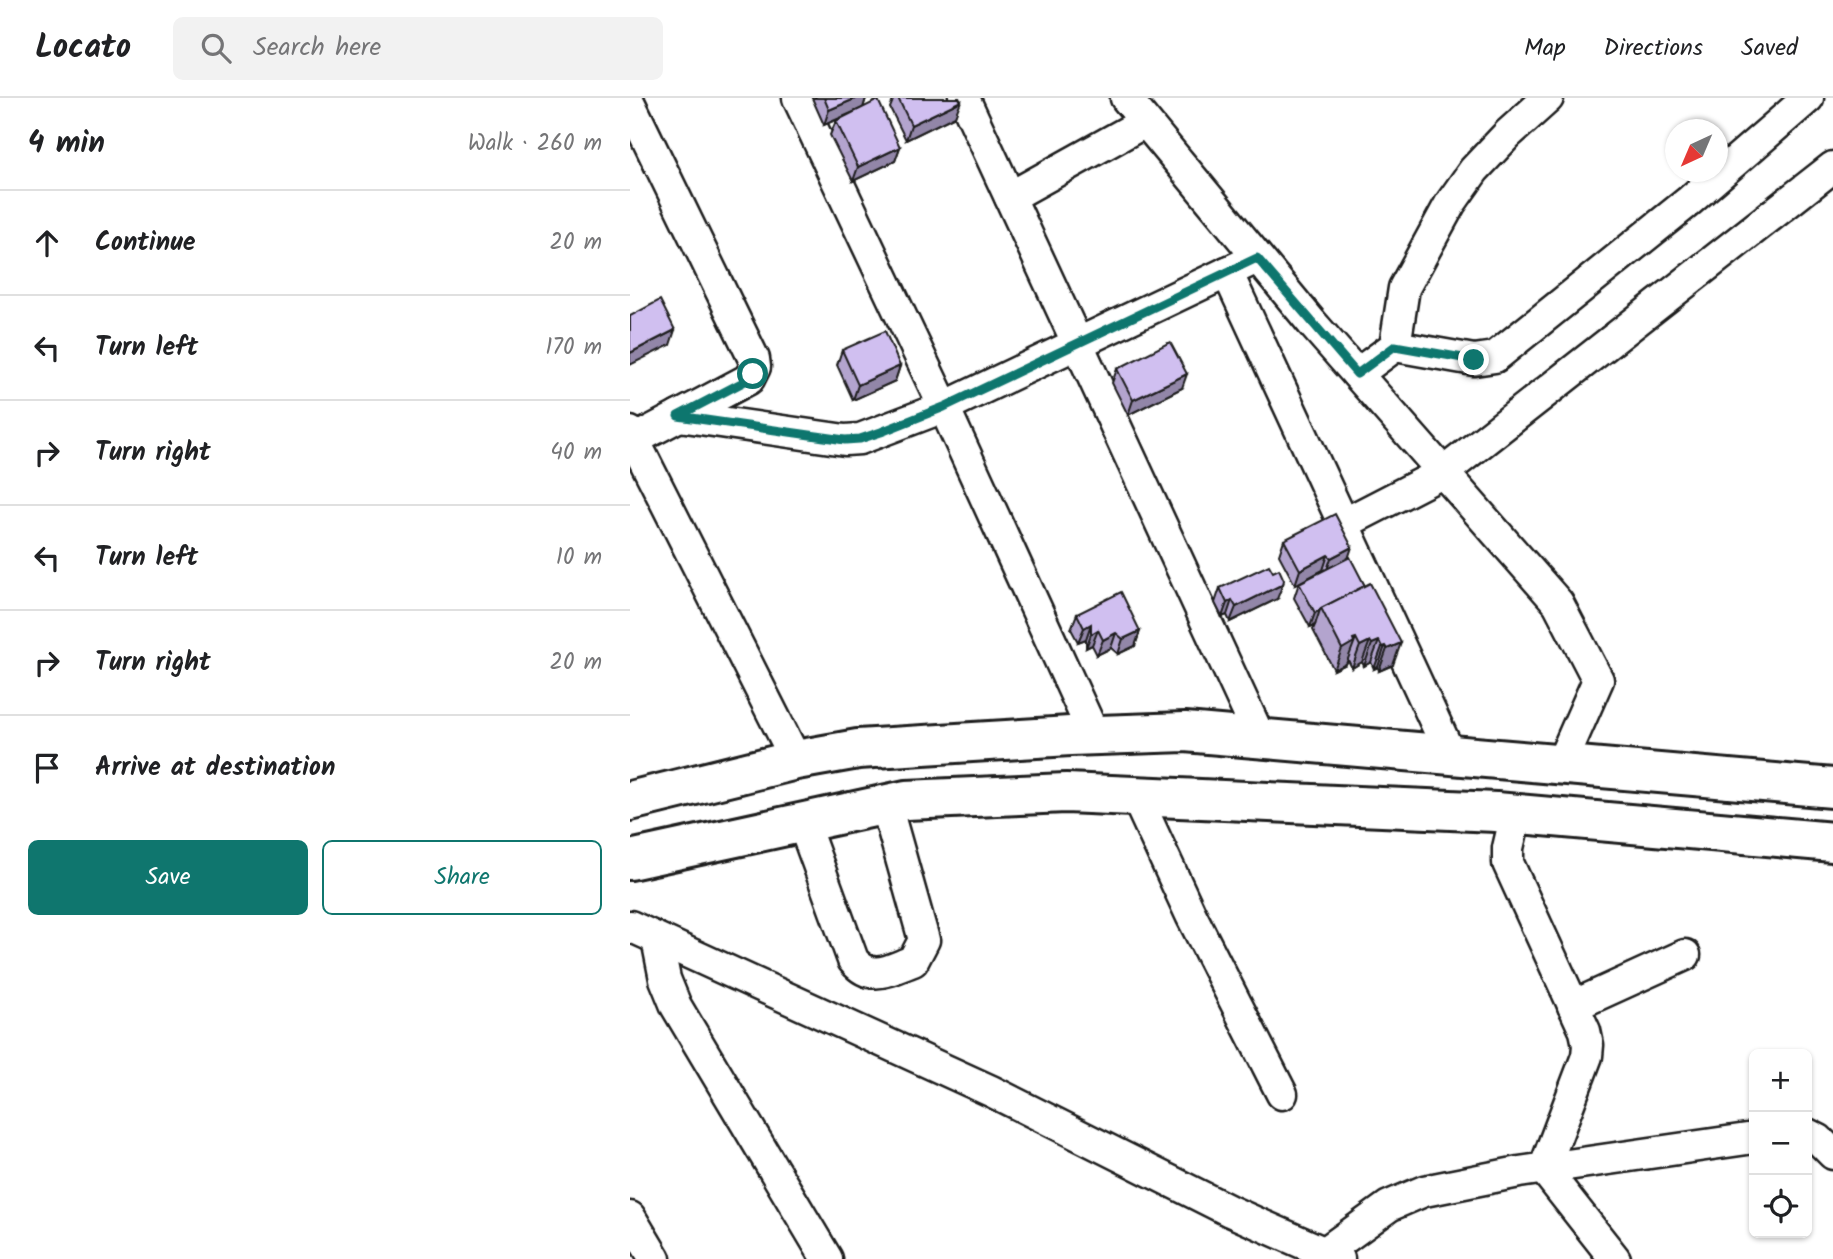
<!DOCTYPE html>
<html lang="en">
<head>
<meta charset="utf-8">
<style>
  :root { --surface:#fff; --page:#f2f2f2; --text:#202124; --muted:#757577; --line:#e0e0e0; --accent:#0f766e }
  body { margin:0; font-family:Kalam,sans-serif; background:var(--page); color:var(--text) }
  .controls { position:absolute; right:21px; bottom:21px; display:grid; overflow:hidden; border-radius:10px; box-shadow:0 2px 5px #0004 }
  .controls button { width:63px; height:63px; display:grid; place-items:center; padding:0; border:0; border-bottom:2px solid var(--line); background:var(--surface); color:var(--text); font:35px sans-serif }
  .compass { position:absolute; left:1035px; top:21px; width:63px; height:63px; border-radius:50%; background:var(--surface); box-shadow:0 2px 5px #0004; rotate:224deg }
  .stop { position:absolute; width:21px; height:21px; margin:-16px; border:5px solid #0f766e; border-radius:50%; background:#fff }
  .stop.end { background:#0f766e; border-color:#fff; box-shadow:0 2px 7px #0008 }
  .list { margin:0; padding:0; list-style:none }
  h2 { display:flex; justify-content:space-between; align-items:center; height:91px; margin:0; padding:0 28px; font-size:30px }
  h2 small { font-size:23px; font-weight:400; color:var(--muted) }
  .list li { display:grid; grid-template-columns:46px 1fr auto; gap:21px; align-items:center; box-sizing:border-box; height:105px; padding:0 28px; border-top:2px solid var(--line) }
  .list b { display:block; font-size:26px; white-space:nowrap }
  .list em { font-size:23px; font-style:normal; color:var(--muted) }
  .actions { display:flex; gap:14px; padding:21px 28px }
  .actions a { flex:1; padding:16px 0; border:2px solid var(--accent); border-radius:10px; text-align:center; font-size:24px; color:var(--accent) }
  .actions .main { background:var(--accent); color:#fff }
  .icon { flex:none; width:38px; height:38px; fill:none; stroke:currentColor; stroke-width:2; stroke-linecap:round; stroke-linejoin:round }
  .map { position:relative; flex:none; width:1203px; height:1161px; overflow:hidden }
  header { display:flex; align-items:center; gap:42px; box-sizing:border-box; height:98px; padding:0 35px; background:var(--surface); border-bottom:2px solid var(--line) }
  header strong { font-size:33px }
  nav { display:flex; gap:38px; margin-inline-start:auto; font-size:24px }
  .search { width:490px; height:63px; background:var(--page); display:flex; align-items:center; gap:18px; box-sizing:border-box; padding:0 24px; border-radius:10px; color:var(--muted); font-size:26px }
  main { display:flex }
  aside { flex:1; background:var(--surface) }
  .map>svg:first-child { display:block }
</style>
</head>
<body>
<header>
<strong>Locato</strong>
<div class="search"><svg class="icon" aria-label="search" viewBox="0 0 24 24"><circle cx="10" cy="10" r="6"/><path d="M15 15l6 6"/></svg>Search here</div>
<nav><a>Map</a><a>Directions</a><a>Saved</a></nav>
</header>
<main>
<aside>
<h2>4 min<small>Walk · 260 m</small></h2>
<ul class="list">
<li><svg class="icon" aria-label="ahead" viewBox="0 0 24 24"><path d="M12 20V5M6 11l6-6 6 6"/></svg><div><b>Continue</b></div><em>20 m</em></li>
<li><svg class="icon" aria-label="left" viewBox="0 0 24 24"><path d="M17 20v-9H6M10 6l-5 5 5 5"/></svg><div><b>Turn left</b></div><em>170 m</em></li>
<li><svg class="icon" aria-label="right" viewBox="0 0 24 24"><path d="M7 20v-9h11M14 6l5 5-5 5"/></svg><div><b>Turn right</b></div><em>40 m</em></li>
<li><svg class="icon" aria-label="left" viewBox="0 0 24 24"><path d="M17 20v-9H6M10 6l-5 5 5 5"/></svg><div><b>Turn left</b></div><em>10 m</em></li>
<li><svg class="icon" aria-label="right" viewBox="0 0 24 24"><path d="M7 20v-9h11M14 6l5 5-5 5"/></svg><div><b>Turn right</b></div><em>20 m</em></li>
<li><svg class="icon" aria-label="arrive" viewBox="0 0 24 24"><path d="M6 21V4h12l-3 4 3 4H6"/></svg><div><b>Arrive at destination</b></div></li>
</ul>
<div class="actions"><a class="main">Save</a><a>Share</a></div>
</aside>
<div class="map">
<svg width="1203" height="1161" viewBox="0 0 1203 1161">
  <rect width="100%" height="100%" fill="#fff"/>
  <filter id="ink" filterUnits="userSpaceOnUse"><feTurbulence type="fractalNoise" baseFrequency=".0143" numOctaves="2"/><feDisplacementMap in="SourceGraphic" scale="14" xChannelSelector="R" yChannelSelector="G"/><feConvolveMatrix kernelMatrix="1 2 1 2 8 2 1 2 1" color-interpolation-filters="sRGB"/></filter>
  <g filter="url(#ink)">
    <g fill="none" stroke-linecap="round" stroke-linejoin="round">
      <g stroke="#1c1c1c" stroke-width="35">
        <g id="minor">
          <path d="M168,0L314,309L464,637"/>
          <path d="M334,0L630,640"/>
          <path d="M496,0L682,225L928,505L968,582L931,666"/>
          <path d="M0,6L124,261L125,269L119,281L0,344"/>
          <path d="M380,99L515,24"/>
          <path d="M597,174L820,656"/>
          <path d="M765,248L844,262L865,259L1058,104L1178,0"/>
          <path d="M727,276L765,248L774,190L820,106L844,72L878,36L918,0"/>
          <path d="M49,318L215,342L230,341L314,309L627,160"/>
          <path d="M0,334L166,662"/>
          <path d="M715,425L814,374L1203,69"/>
          <path d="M506,698L561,817L652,996"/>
          <path d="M886,716L878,750V765L955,933L958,947L957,958L914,1071L985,1161"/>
          <path d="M173,725L223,862C242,885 260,871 283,863L294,842L256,707"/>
          <path d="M0,828L361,993L600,1113L709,1161"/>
          <path d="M27,841L35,881L46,908L197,1161"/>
          <path d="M943,908L1055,857"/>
          <path d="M1177,1036L1189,1042L1203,1056"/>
          <path d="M0,1119L25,1161"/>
          <path d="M686,1161L759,1108L794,1093L889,1074L1124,1040"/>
        </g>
      </g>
      <g stroke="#1c1c1c" stroke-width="44">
        <g id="highway">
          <path d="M0,703L166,662L228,651L440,638L555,634L1203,690"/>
          <path d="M0,762L276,702L436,695L866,714L1203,744"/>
        </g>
      </g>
      <use href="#minor" stroke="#fff" stroke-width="30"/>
      <use href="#highway" stroke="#fff" stroke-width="38"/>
    </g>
    <g fill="#b3a4ce" stroke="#1c1c1c" stroke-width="2">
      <path d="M182,0H236L233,10L194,27Z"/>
      <path d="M264,0H329L325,18L276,42L260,10Z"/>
      <path d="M206,23L270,49L265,63L223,83L200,37Z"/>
      <path d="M212,252L270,268L265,283L223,302L207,267Z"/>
      <path d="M487,271L552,290L498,317L482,285Z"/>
      <path d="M654,442L719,460L735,488L763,567L749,573L748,569L744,571L741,564L734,568L732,564L722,570L718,562L716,566L704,572L683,532L685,527L680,529L664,500L669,485L693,473L665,487L649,457Z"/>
      <path d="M590,490L647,501L600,524L597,517L592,519L585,505Z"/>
      <path d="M447,516L510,533L505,548L488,556L481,550L467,557L462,547L456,550V541L448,544L441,531Z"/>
    </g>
    <g fill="#9286a8" stroke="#1c1c1c" stroke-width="2">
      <path d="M227,0H236L233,10L194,27L199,12Z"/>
      <path d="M331,3L325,18L276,42L281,27Z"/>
      <path d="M270,49L265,63L223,83L228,69Z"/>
      <path d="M45,232L40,247L0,267V255Z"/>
      <path d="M270,268L265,283L223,302L228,287Z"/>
      <path d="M557,276L552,290L498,317L503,302Z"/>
      <path d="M722,449L717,464L696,475L701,460Z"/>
      <path d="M698,457L693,472L665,487L670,472Z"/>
      <path d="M653,486L647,501L600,524L606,509Z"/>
      <path d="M602,502L597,517L592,519L597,505Z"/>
      <path d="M690,512L685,527L680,529L685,515Z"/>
      <path d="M461,526L456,541L448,544L454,530Z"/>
      <path d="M468,532L462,547L456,550L461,536Z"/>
      <path d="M510,533L505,548L488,556L493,541Z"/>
      <path d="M486,535L481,550L467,557L473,542Z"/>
      <path d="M726,540L716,566L704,572L712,551Z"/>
      <path d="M740,543L732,564L722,570L730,548Z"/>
      <path d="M749,543L741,564L734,568L742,546Z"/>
      <path d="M771,545L763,567L749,573L757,551Z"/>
      <path d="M755,548L748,569L744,571L752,549Z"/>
    </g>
    <g fill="#d0bff0" stroke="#1c1c1c" stroke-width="2">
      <path d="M194,0H227L199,12Z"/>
      <path d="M268,0H329L331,3L281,27Z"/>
      <path d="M248,2L270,49L228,69L206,23Z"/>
      <path d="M30,202L45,232L0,255V218Z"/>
      <path d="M255,233L270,268L228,287L212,252Z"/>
      <path d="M540,244L557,276L503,302L487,271Z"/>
      <path d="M705,416L722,449L701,460L698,457L670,472L654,442Z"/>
      <path d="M720,459L735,488L691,510V511L685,515L669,485Z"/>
      <path d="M639,467L643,474L649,471L654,482L653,486L606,509L602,502L597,505L590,490Z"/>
      <path d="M740,485L771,545L757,551L755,548L752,549L749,543L742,546L740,543L730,548L726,540L723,541L724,544L712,551L691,510Z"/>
      <path d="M491,494L510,533L493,541L486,535L473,542L468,532L461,536V526L454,530L447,516Z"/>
    </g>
  </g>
  <g fill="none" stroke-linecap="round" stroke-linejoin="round" filter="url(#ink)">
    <path stroke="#0f766e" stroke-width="9" d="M123,276L119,281L48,318L215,342L230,341L251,334L314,309L627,160L727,276L765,248L844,262"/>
  </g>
</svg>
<div class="controls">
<button>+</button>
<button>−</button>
<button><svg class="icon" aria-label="locate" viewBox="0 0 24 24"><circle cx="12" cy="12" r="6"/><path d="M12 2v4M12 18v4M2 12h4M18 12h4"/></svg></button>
</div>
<svg class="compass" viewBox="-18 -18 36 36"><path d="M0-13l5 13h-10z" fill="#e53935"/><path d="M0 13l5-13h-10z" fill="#757577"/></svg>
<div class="stop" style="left:123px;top:276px"></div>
<div class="stop end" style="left:844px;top:262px"></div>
</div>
</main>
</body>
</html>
